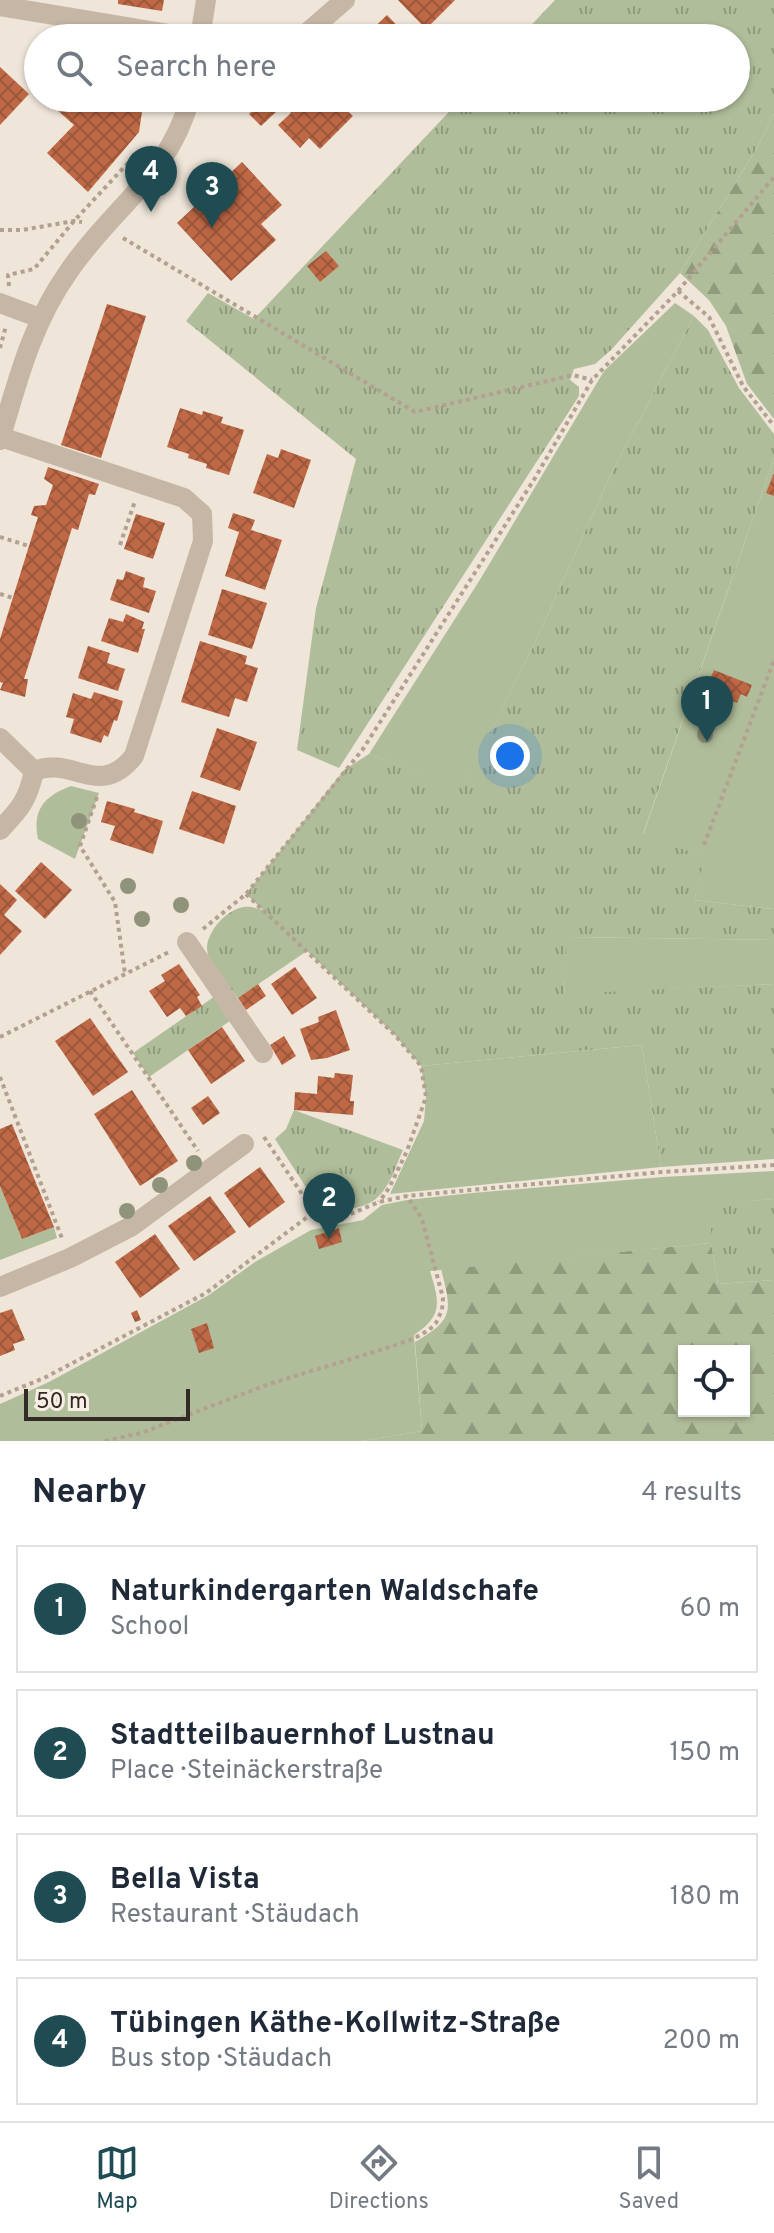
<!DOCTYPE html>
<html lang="en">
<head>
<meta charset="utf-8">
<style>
  :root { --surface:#fff; --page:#f2f2f3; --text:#1f2937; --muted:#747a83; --line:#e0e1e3; --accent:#1e4c52 }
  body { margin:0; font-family:Overpass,sans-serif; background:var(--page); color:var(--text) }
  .controls { position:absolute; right:24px; bottom:24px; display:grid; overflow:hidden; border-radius:0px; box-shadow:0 2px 6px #0004 }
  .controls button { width:72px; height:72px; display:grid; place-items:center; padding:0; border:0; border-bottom:2px solid var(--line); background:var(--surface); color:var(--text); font:40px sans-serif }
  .scale { position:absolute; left:24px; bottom:20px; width:166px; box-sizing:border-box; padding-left:8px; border:4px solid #332a26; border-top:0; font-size:22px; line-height:28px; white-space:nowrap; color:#332a26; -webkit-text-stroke:6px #f8efe4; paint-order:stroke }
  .you { position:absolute; left:510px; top:756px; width:28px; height:28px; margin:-20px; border:6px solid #fff; border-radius:50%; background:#1a73e8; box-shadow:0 0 0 12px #1a73e833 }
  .badge { display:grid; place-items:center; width:52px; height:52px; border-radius:50%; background:var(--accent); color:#fff; font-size:26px; font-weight:700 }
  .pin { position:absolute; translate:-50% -66px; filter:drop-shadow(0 2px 4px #0008) }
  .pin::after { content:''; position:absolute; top:42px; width:28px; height:24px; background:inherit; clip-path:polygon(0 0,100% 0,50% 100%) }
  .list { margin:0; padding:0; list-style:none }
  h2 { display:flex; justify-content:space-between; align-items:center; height:104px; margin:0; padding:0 32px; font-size:34px }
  h2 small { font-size:26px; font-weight:400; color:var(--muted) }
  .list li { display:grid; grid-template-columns:52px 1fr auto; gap:24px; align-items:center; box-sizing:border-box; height:128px; margin:0 16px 16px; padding:0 16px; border:2px solid var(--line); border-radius:0px }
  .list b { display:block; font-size:30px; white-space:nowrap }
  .list p { margin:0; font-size:26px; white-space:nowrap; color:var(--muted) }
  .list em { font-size:26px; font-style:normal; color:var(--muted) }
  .icon { flex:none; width:44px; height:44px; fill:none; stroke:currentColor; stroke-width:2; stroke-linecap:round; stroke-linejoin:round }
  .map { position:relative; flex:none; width:774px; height:1441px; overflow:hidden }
  .search { position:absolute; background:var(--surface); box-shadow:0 2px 6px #0004; left:24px; right:24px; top:24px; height:88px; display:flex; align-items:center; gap:20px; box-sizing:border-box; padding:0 28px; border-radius:44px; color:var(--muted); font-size:30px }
  .sheet { height:680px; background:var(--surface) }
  nav { display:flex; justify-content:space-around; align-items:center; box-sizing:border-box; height:112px; border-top:2px solid var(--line); background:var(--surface); font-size:22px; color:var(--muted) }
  nav a { display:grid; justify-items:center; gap:4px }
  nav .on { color:var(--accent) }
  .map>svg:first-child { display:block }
</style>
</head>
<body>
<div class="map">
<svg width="774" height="1441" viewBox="0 0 774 1441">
  <defs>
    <pattern id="grass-tufts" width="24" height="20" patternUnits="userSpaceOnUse" patternTransform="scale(2)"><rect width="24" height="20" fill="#b0bd9a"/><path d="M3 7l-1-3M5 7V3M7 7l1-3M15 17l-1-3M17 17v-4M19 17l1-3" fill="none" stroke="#909a7d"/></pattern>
    <pattern id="forest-firs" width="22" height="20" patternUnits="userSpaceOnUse" patternTransform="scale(2)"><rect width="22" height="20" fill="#b0bd9a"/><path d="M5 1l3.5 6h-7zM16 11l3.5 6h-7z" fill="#909a7d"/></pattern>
    <pattern id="building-cross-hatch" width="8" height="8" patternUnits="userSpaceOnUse" patternTransform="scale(2)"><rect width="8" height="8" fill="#bf6846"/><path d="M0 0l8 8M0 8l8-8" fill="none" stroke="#9c563a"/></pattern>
  </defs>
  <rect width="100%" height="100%" fill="#efe5d8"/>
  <g fill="url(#grass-tufts)">
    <path d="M555,0H774V114L757,148L680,273L611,350L595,364L574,369L570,380L579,387V396L339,768L297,750L316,608L356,459L186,321L208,293L254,319L462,98H736V38H519Z"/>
    <path d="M694,316L708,330L739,388L774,434V458L643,834L706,857L694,900L774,909V940L568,937L564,993L774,984V1159L661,1167L642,1045L421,1066L394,1034L307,951L238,998C228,985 208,966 207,949C207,931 227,909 244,907C250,906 257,908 263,910L246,894L344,770L369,754L463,788L538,636L612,472Z"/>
    <path d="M221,992L237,1016L149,1077L133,1053Z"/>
    <path d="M294,1110L403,1150C396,1165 391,1184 379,1196C365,1211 337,1211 318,1206L275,1139L286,1129Z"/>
    <path d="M774,1199V1280L718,1284L711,1243V1203Z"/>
  </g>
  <g fill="url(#forest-firs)" fill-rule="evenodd">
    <path d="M774,114V419L747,384L726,326L709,300L680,273L757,148Z"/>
    <path d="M711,1243L718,1284L774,1280V1441H362L422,1431L415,1342C454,1320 452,1311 441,1269ZM684,1351H744V1411H684Z"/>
  </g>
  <g fill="#b0bd9a">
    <path d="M675,303L694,316L612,472L538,636L463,789L369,754L481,578L604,371Z"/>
    <path d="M774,458V909L694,900L705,857L643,835Z"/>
    <path d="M71,786L99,793L75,859L38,839C32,810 44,796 71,786Z"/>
    <path d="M567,937L774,940V984L564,994Z"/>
    <path d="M642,1045L661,1167L390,1194L424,1121L426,1097L421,1066Z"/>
    <path d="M774,1171V1199L711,1204V1243L430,1271C439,1301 444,1315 414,1335L422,1431L362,1441H0V1404L49,1382L209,1295L255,1262L311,1230L363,1220L382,1205L407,1200L472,1193L663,1177Z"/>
    <path d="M0,1186L22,1239L54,1227L57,1238L0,1260Z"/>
  </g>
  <g fill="url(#building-cross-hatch)">
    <path d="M118,0H164L162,11L118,4Z"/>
    <path d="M398,0H455L426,29Z"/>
    <path d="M387,15L409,38H363Z"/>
    <path d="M31,46L38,47V68L28,66Z"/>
    <path d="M0,67L29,94L0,125Z"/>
    <path d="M51,98H144L139,132L88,192L47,153L74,125L48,102Z"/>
    <path d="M299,98H345L348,102L343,107L353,116L320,149L309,138L300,148L278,125L291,113L287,109Z"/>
    <path d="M264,99L276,112L261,126L249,114Z"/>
    <path d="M242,162L282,205L261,224L276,240L231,281L177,223Z"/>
    <path d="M326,251L339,266L320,282L307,266Z"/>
    <path d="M107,304L146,316L101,458L61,445Z"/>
    <path d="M180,408L202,415L203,411L223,417L221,423L244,430L229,475L206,468L207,464L188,458L189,454L167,447Z"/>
    <path d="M281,449L311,460L294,508L253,493L267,454L278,458Z"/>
    <path d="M48,467L99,484L95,495L89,494L78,530L72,528L24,679H28L25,697L0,690L3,683L0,682V639L38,517L31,515L34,506L46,505L53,485L44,479Z"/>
    <path d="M774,473V496L766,493Z"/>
    <path d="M233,513L255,520L251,530L282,540L265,590L225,576L239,532L228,528Z"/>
    <path d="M136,514L165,523L153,559L124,549Z"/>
    <path d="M126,571L145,578L143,587L156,591L149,613L110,600L117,579L123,580Z"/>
    <path d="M222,589L267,603L252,649L208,635Z"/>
    <path d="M126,614L144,622L142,629H145L138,653L101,641L109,618L123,622Z"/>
    <path d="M200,641L247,656L245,664L258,668L247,702L235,698L229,717L181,702Z"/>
    <path d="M88,646L110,653L107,663L125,669L118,691L78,678Z"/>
    <path d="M714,670L752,685L747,697L741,694L737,703L705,690Z"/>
    <path d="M94,692L123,701L117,721L114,720L108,737L104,735L101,743L70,733L74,719L66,717L73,693L91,699Z"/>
    <path d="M217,728L257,742L240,791L200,777Z"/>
    <path d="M192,791L236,806L224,844L179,829Z"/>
    <path d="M107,801L135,809L134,812L163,821L153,854L110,840L115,826L101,822Z"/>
    <path d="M41,862L72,890L45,919L15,891Z"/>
    <path d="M0,884L17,900L4,915L22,931L0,955Z"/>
    <path d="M179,964L200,995L197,997L202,1006L186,1016L180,1008L167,1017L149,991L165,981L161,975Z"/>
    <path d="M295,967L317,998L292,1015L271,984Z"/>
    <path d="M258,984L266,996L246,1010L238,998Z"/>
    <path d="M336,1010L350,1050L327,1058L311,1060L300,1029L319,1022L318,1017Z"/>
    <path d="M90,1018L128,1072L93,1096L55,1041Z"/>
    <path d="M222,1027L245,1061L211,1084L188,1050Z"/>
    <path d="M284,1036L296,1056L282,1065L270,1045Z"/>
    <path d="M335,1073L353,1075L350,1101H354L353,1115L294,1110L295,1092L317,1094L318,1076L334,1078Z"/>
    <path d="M132,1090L178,1161L140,1186L94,1114Z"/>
    <path d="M208,1096L220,1113L203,1125L191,1108Z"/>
    <path d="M12,1124L54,1227L22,1239L0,1186V1129Z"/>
    <path d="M260,1167L285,1202L249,1228L224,1193Z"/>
    <path d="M210,1196L236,1232L194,1261L168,1226Z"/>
    <path d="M339,1228L342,1242L319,1249L315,1236Z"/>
    <path d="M155,1234L180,1269L140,1298L115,1262Z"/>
    <path d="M12,1309L25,1340L13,1344L15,1350L0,1356V1313Z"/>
    <path d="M137,1310L141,1320L135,1322L131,1313Z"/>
    <path d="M207,1323L214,1348L199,1353L191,1329Z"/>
  </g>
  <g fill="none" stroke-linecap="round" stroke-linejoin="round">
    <g stroke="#b2a090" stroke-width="4" stroke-dasharray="4 4" stroke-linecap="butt">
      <path d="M272,98L281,107"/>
      <path d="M0,230H22L74,221L82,222"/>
      <path d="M123,238L415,412L573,375L592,380"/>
      <path d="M9,286L8,275L34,269L74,221L141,149"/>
      <path d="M678,291L709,317L743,386L774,426"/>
      <path d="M0,348L6,326"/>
      <path d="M0,537L29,546"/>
      <path d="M120,545L135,501"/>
      <path d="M0,594L13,598"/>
      <path d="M97,797L80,846L115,902L125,974"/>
      <path d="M704,845L774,660"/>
      <path d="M246,894L394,1034L421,1066L426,1097L407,1151L389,1188L379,1202"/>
      <path d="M203,929L246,894L363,749L535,478L592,380L678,291L774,177"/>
      <path d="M90,991L198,1151"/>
      <path d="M0,1037L169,952"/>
      <path d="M0,1077L63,1241"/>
      <path d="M264,1137L314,1212L321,1216L348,1215L379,1202L407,1196L662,1172L774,1165"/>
      <path d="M0,1396L44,1378L206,1293L314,1212"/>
      <path d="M105,1441L141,1433L269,1384L390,1347L415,1338L429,1330L436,1323L442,1310L443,1298L422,1219L407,1196"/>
    </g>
    <g stroke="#c6b6a5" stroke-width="20">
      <path d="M0,6L193,38"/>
      <path d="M200,38L206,0"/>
      <path d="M301,38L345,0"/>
      <path d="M0,303L40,318"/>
      <path d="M1,437L184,498L202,514L203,541L134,756C99,800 73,755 34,771"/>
      <path d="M0,440C18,379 32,323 69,271C111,209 170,175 190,98"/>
      <path d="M0,738L34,771C28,800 20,809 0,830"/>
      <path d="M187,942L263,1053"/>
      <path d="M0,1287L70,1258L132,1226L244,1144"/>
    </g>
  </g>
  <g fill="#8f9379">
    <circle cx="705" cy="735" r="8"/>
    <circle cx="79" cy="821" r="8"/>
    <circle cx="128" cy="886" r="8"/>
    <circle cx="181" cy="905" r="8"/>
    <circle cx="142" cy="919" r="8"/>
    <circle cx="194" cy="1163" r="8"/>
    <circle cx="160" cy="1185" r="8"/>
    <circle cx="127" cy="1211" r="8"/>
  </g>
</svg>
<div class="controls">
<button><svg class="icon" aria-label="locate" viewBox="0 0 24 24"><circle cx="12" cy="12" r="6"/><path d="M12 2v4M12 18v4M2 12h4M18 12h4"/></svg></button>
</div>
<div class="scale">50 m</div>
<div class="you"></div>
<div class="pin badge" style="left:707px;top:742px">1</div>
<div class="pin badge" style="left:329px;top:1239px">2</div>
<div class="pin badge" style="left:212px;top:228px">3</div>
<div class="pin badge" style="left:151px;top:212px">4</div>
<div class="search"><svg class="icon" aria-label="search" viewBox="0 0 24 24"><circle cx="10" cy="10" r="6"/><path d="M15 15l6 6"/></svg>Search here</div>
</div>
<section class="sheet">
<h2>Nearby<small>4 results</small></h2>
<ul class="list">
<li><span class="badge">1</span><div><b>Naturkindergarten Waldschafe</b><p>School</p></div><em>60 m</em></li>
<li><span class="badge">2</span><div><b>Stadtteilbauernhof Lustnau</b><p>Place · Steinäckerstraße</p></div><em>150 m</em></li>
<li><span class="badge">3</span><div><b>Bella Vista</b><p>Restaurant · Stäudach</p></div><em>180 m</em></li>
<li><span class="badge">4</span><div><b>Tübingen Käthe-Kollwitz-Straße</b><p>Bus stop · Stäudach</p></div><em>200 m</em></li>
</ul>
</section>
<nav>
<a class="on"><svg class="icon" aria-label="map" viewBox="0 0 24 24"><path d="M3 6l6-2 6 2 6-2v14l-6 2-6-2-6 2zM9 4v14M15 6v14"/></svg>Map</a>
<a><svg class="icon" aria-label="directions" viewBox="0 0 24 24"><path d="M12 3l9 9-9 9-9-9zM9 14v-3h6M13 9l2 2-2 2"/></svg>Directions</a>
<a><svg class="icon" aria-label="saved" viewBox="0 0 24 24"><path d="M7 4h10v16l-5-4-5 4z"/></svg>Saved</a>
</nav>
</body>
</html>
